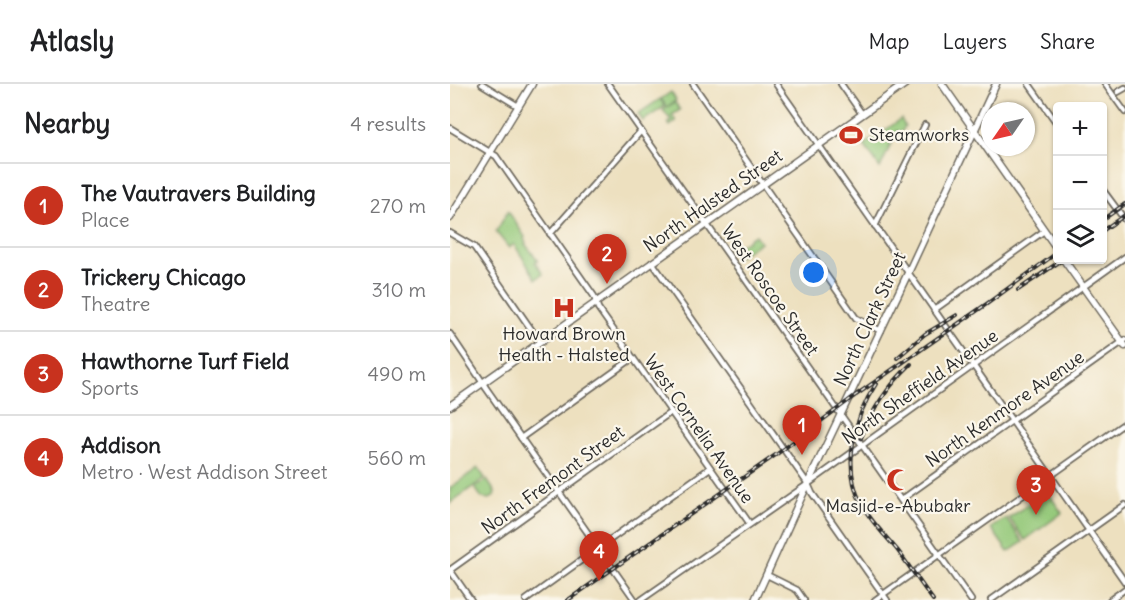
<!DOCTYPE html>
<html lang="en">
<head>
<meta charset="utf-8">
<style>
  :root { --surface:#fff; --page:#f2f2f2; --text:#202124; --muted:#757577; --line:#e0e0e0; --accent:#c8321e }
  body { margin:0; font-family:Delius,sans-serif; background:var(--page); color:var(--text) }
  .controls { position:absolute; right:18px; top:18px; display:grid; overflow:hidden; border-radius:6px; box-shadow:0 2px 4px #0004 }
  .controls button { width:54px; height:54px; display:grid; place-items:center; padding:0; border:0; border-bottom:2px solid var(--line); background:var(--surface); color:var(--text); font:30px sans-serif }
  .compass { position:absolute; left:531px; top:18px; width:54px; height:54px; border-radius:50%; background:var(--surface); box-shadow:0 2px 4px #0004; rotate:236deg }
  .you { position:absolute; left:364px; top:189px; width:21px; height:21px; margin:-15px; border:4px solid #fff; border-radius:50%; background:#1a73e8; box-shadow:0 0 0 9px #1a73e833 }
  .badge { display:grid; place-items:center; width:39px; height:39px; border-radius:50%; background:var(--accent); color:#fff; font-size:20px; font-weight:700 }
  .pin { position:absolute; translate:-50% -50px; filter:drop-shadow(0 2px 3px #0008) }
  .pin::after { content:''; position:absolute; top:32px; width:21px; height:18px; background:inherit; clip-path:polygon(0 0,100% 0,50% 100%) }
  .list { margin:0; padding:0; list-style:none }
  h2 { display:flex; justify-content:space-between; align-items:center; height:78px; margin:0; padding:0 24px; font-size:26px }
  h2 small { font-size:20px; font-weight:400; color:var(--muted) }
  .list li { display:grid; grid-template-columns:39px 1fr auto; gap:18px; align-items:center; box-sizing:border-box; height:84px; padding:0 24px; border-top:2px solid var(--line) }
  .list b { display:block; font-size:22px; white-space:nowrap }
  .list p { margin:0; font-size:20px; white-space:nowrap; color:var(--muted) }
  .list em { font-size:20px; font-style:normal; color:var(--muted) }
  .icon { flex:none; width:33px; height:33px; fill:none; stroke:currentColor; stroke-width:2; stroke-linecap:round; stroke-linejoin:round }
  .map { position:relative; flex:none; width:675px; height:516px; overflow:hidden }
  header { display:flex; align-items:center; gap:36px; box-sizing:border-box; height:84px; padding:0 30px; background:var(--surface); border-bottom:2px solid var(--line) }
  header strong { font-size:28px }
  nav { display:flex; gap:33px; margin-inline-start:auto; font-size:21px }
  main { display:flex }
  aside { flex:1; background:var(--surface) }
  .map>svg:first-child { display:block }
</style>
</head>
<body>
<header>
<strong>Atlasly</strong>
<nav><a>Map</a><a>Layers</a><a>Share</a></nav>
</header>
<main>
<aside>
<h2>Nearby<small>4 results</small></h2>
<ul class="list">
<li><span class="badge">1</span><div><b>The Vautravers Building</b><p>Place</p></div><em>270 m</em></li>
<li><span class="badge">2</span><div><b>Trickery Chicago</b><p>Theatre</p></div><em>310 m</em></li>
<li><span class="badge">3</span><div><b>Hawthorne Turf Field</b><p>Sports</p></div><em>490 m</em></li>
<li><span class="badge">4</span><div><b>Addison</b><p>Metro · West Addison Street</p></div><em>560 m</em></li>
</ul>
</aside>
<div class="map">
<svg width="675" height="516" viewBox="0 0 675 516">
  <rect width="100%" height="100%" fill="#fbf7ec"/>
  <filter id="ink" filterUnits="userSpaceOnUse"><feTurbulence type="fractalNoise" baseFrequency=".0167" numOctaves="2"/><feDisplacementMap in="SourceGraphic" scale="12" xChannelSelector="R" yChannelSelector="G"/><feConvolveMatrix kernelMatrix="1 2 1 2 8 2 1 2 1" color-interpolation-filters="sRGB"/></filter>
  <filter id="wash" filterUnits="userSpaceOnUse"><feTurbulence type="fractalNoise" baseFrequency=".008" numOctaves="4" result="noise"/><feDisplacementMap in="SourceGraphic" scale="24" xChannelSelector="R" yChannelSelector="G"/><feGaussianBlur stdDeviation="1.35" result="paint"/><feColorMatrix in="noise" values="0 0 0 0 0 0 0 0 0 0 0 0 0 0 0 0 0 1.4 0 .05"/><feComposite in="paint" operator="in"/></filter>
  <g filter="url(#wash)">
    <rect width="100%" height="100%" fill="#ede0bf"/>
    <g fill="#95c97a" stroke="#607a52" stroke-width="1.5">
      <path d="M221,8L226,16L217,23L225,18L230,26L222,31L226,37L220,42L218,39L221,36L220,34H219L213,26L217,23L211,15Z"/>
      <path d="M210,15L215,22L193,37L188,30Z"/>
      <path d="M451,35L455,42L451,49L447,47L430,84L414,61Z"/>
      <path d="M58,127L75,153L74,155L76,159L75,160L88,176L85,178L93,190L86,195L64,160L59,164L46,148Z"/>
      <path d="M305,151L310,158L288,173L283,166Z"/>
      <path d="M28,384L35,394L0,419V404Z"/>
      <path d="M37,396L45,408L44,412L40,415L32,414L25,404Z"/>
      <path d="M597,407L612,429L575,456L559,434Z"/>
      <path d="M556,434L573,458L558,468L541,444Z"/>
    </g>
  </g>
  <g filter="url(#ink)">
    <g fill="none" stroke-linecap="round" stroke-linejoin="round">
      <g stroke="#6f6a5f" stroke-width="8">
        <g id="minor">
          <path d="M32,0L68,22"/>
          <path d="M158,0L521,516"/>
          <path d="M243,0L406,234L431,247"/>
          <path d="M326,0L675,498"/>
          <path d="M391,0L412,30"/>
          <path d="M579,0L608,41"/>
          <path d="M655,0L675,28"/>
          <path d="M668,8L675,4"/>
          <path d="M0,44L46,72L144,212L148,224L300,440"/>
          <path d="M652,105L675,136"/>
          <path d="M425,142L475,41"/>
          <path d="M0,149L24,163L90,258"/>
          <path d="M100,150L191,47"/>
          <path d="M202,178L358,400L362,409L437,516"/>
          <path d="M484,226L594,147"/>
          <path d="M0,250L29,293L36,304L185,516"/>
          <path d="M71,354L183,274"/>
          <path d="M451,416L675,256"/>
          <path d="M0,486L221,328"/>
          <path d="M0,486L21,516"/>
          <path d="M317,491L347,506L354,516"/>
          <path d="M76,516L260,384"/>
          <path d="M191,516L358,400L675,173"/>
          <path d="M425,516L675,339"/>
          <path d="M541,516L675,421"/>
          <path d="M660,516L675,505"/>
        </g>
      </g>
      <g stroke="#6f6a5f" stroke-width="9">
        <g id="major">
          <path d="M492,0L608,166"/>
          <path d="M0,134L82,0"/>
          <path d="M614,176L675,262"/>
          <path d="M0,322L455,0"/>
          <path d="M305,516L351,414L458,189L546,0"/>
        </g>
      </g>
      <use href="#minor" stroke="#fff" stroke-width="4.5"/>
      <use href="#major" stroke="#fff" stroke-width="6"/>
      <g stroke="#2b2b2b" stroke-width="4">
        <g id="rail">
          <path d="M652,136L675,120"/>
          <path d="M652,147L675,131"/>
          <path d="M568,206L612,176"/>
          <path d="M447,274L475,250L507,231"/>
          <path d="M426,300C404,333 392,382 411,419C420,437 435,451 448,467C460,483 471,500 483,516"/>
          <path d="M411,354C422,325 439,301 461,280"/>
          <path d="M118,516L327,370L406,311L538,219L608,168"/>
        </g>
      </g>
      <use href="#rail" stroke="#fbf7ec" stroke-width="1.5" stroke-dasharray="4.5" stroke-linecap="butt"/>
    </g>
  </g>
  <defs>
    <g id="stadium-bare" transform="scale(1.8)"><path d="M0-5a6.5 5 0 1 0 0 10a6.5 5 0 1 0 0-10ZM-3.5-1.8h7v3.6h-7Z" fill="#c8321e" stroke="#fbf7ec" stroke-width="2.5" paint-order="stroke"/></g>
    <g id="hospital-bare" transform="scale(1.8)"><path d="M-5-5h3v3.5h4V-5h3V5h-3V1.5h-4V5h-3Z" fill="#c8321e" stroke="#fbf7ec" stroke-width="2.5" paint-order="stroke"/></g>
    <g id="mosque-bare" transform="scale(1.8)"><path d="M3.5-4.9A6 6 0 1 0 3.5 4.9A5 5 0 1 1 3.5-4.9Z" fill="#c8321e" stroke="#fbf7ec" stroke-width="2.5" paint-order="stroke"/></g>
  </defs>
  <g fill-rule="evenodd">
    <use href="#stadium-bare" x="401" y="51"/>
    <use href="#hospital-bare" x="114" y="224"/>
    <use href="#mosque-bare" x="448" y="396"/>
  </g>
  <g text-anchor="middle" stroke-width="4.5" stroke-linejoin="round" paint-order="stroke">
    <g font-size="18" fill="#2b2b2b" stroke="#fbf7ec">
      <text x="419" y="57" text-anchor="start">Steamworks</text>
      <text x="114" y="256">Howard Brown<tspan x="114" dy="21">Health - Halsted</tspan></text>
      <text x="448" y="428">Masjid-e-Abubakr</text>
    </g>
    <g font-size="18" fill="#2b2b2b" stroke="#fbf7ec">
      <text transform="translate(263 117) rotate(-35)" y="6">North Halsted Street</text>
      <text transform="translate(320 206) rotate(55)" y="6">West Roscoe Street</text>
      <text transform="translate(420 235) rotate(-65)" y="6">North Clark Street</text>
      <text transform="translate(470 303) rotate(-35)" y="6">North Sheffield Avenue</text>
      <text transform="translate(555 325) rotate(-35)" y="6">North Kenmore Avenue</text>
      <text transform="translate(249 345) rotate(55)" y="6">West Cornelia Avenue</text>
      <text transform="translate(103 396) rotate(-36)" y="6">North Fremont Street</text>
    </g>
  </g>
</svg>
<div class="controls">
<button>+</button>
<button>−</button>
<button><svg class="icon" aria-label="layers" viewBox="0 0 24 24"><path d="M12 4l9 5-9 5-9-5zM3 14l9 5 9-5"/></svg></button>
</div>
<svg class="compass" viewBox="-18 -18 36 36"><path d="M0-13l5 13h-10z" fill="#e53935"/><path d="M0 13l5-13h-10z" fill="#757577"/></svg>
<div class="you"></div>
<div class="pin badge" style="left:352px;top:371px">1</div>
<div class="pin badge" style="left:157px;top:200px">2</div>
<div class="pin badge" style="left:586px;top:431px">3</div>
<div class="pin badge" style="left:149px;top:497px">4</div>
</div>
</main>
</body>
</html>
